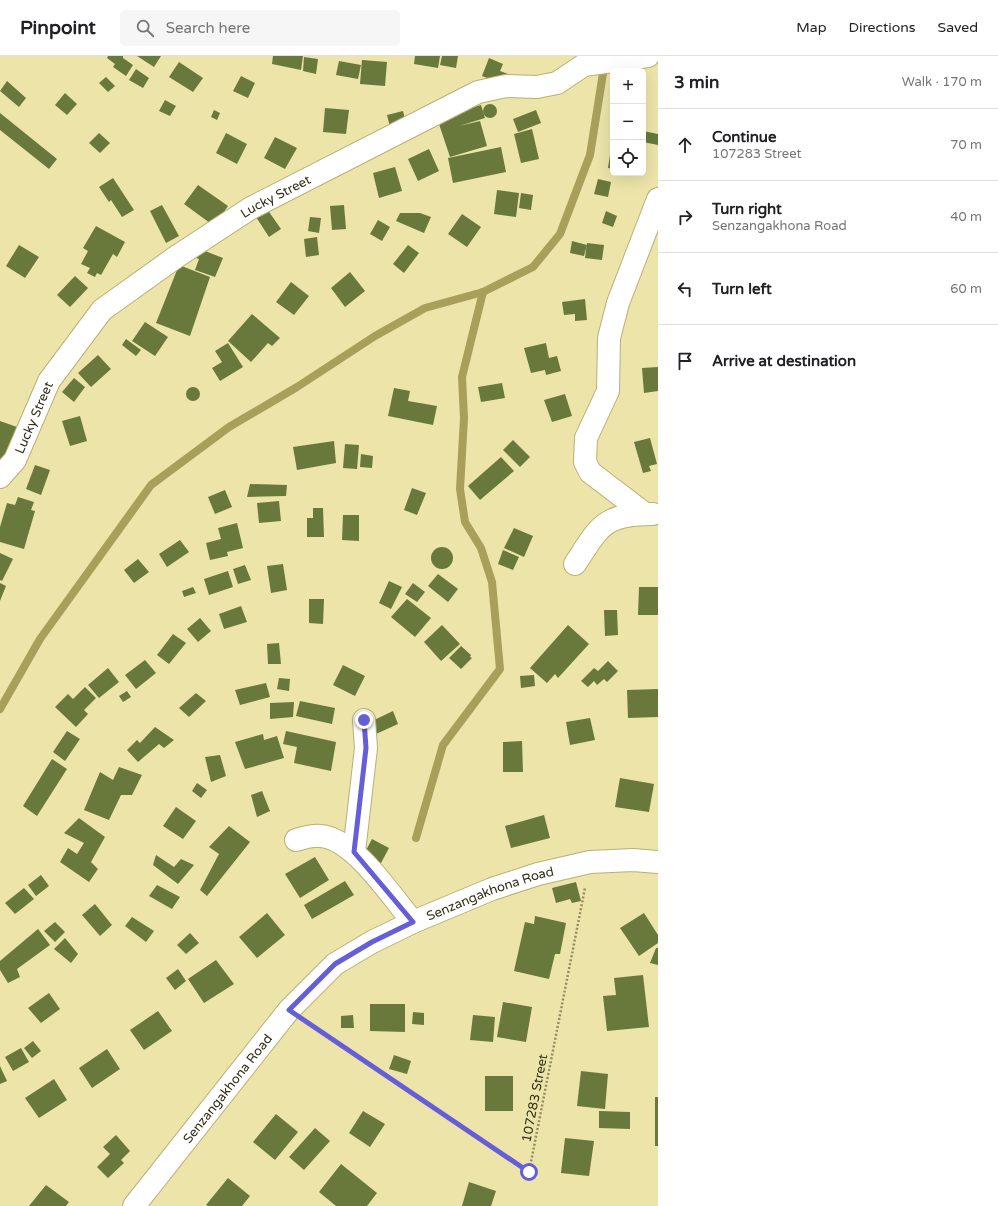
<!DOCTYPE html>
<html lang="en">
<head>
<meta charset="utf-8">
<style>
  :root { --surface:#fff; --page:#f6f6f6; --text:#202124; --muted:#757577; --line:#e0e0e0 }
  body { margin:0; font-family:"Varela Round",sans-serif; background:var(--page); color:var(--text) }
  .controls { position:absolute; right:12px; top:12px; display:grid; overflow:hidden; border-radius:6px; box-shadow:0 4px 16px #0002 }
  .controls button { width:36px; height:36px; display:grid; place-items:center; padding:0; border:0; border-bottom:1px solid var(--line); background:var(--surface); color:var(--text); font:20px sans-serif }
  .stop { position:absolute; width:12px; height:12px; margin:-9px; border:3px solid #665ed8; border-radius:50%; background:#fff }
  .stop.end { background:#665ed8; border-color:#fff; box-shadow:0 1px 4px #0008 }
  .list { margin:0; padding:0; list-style:none }
  h2 { display:flex; justify-content:space-between; align-items:center; height:52px; margin:0; padding:0 16px; font-size:17px }
  h2 small { font-size:13px; font-weight:400; color:var(--muted) }
  .list li { display:grid; grid-template-columns:26px 1fr auto; gap:12px; align-items:center; box-sizing:border-box; height:72px; padding:0 16px; border-top:1px solid var(--line) }
  .list b { display:block; font-size:15px; white-space:nowrap }
  .list p { margin:0; font-size:13px; white-space:nowrap; color:var(--muted) }
  .list em { font-size:13px; font-style:normal; color:var(--muted) }
  .icon { flex:none; width:22px; height:22px; fill:none; stroke:currentColor; stroke-width:2; stroke-linecap:round; stroke-linejoin:round }
  .map { position:relative; flex:none; width:658px; height:1150px; overflow:hidden }
  header { display:flex; align-items:center; gap:24px; box-sizing:border-box; height:56px; padding:0 20px; background:var(--surface); border-bottom:1px solid var(--line) }
  header strong { font-size:19px }
  nav { display:flex; gap:22px; margin-inline-start:auto; font-size:14px }
  .search { width:280px; height:36px; background:var(--page); display:flex; align-items:center; gap:10px; box-sizing:border-box; padding:0 14px; border-radius:6px; color:var(--muted); font-size:15px }
  main { display:flex }
  aside { flex:1; background:var(--surface) }
  .map>svg:first-child { display:block }
</style>
</head>
<body>
<header>
<strong>Pinpoint</strong>
<div class="search"><svg class="icon" aria-label="search" viewBox="0 0 24 24"><circle cx="10" cy="10" r="6"/><path d="M15 15l6 6"/></svg>Search here</div>
<nav><a>Map</a><a>Directions</a><a>Saved</a></nav>
</header>
<main>
<div class="map">
<svg width="658" height="1150" viewBox="0 0 658 1150">
  <rect width="100%" height="100%" fill="#ece4a9"/>
  <g fill="none" stroke-linecap="round" stroke-linejoin="round">
    <g stroke="#a89f5b" stroke-width="8">
      <path d="M0,653L40,583L151,429L229,371L297,331L375,280L425,252L483,236L533,211L560,178L590,99L604,11"/>
      <path d="M416,782L443,689L500,613L492,526L481,492L465,466L460,433L464,362L462,321L483,236"/>
    </g>
  </g>
  <g fill="#68793b">
    <path d="M108,0H123V2L133,9L126,20L113,11L115,8L107,2Z"/>
    <path d="M137,0H161L154,11Z"/>
    <path d="M273,0H303L301,14L272,8Z"/>
    <path d="M415,0H440L438,12L414,8Z"/>
    <path d="M442,0H458L456,12L440,9Z"/>
    <path d="M304,1L318,3L316,18L303,15Z"/>
    <path d="M489,2L503,8L500,15L511,19L507,30L482,20Z"/>
    <path d="M362,4L387,6L385,30L360,28Z"/>
    <path d="M339,5L361,9L358,23L336,19Z"/>
    <path d="M179,6L203,22L193,36L169,21Z"/>
    <path d="M136,13L149,22L143,32L129,24Z"/>
    <path d="M241,20L255,27L248,42L233,35Z"/>
    <path d="M106,21L115,30L108,36L99,27Z"/>
    <path d="M7,25L26,42L19,51L0,35Z"/>
    <path d="M65,37L77,48L67,59L55,49Z"/>
    <path d="M165,44L176,50L170,60L159,55Z"/>
    <circle cx="490" cy="55" r="7"/>
    <path d="M481,49L485,62L459,70L480,65L487,90L450,101L437,62Z"/>
    <path d="M325,52L349,54L346,78L323,76Z"/>
    <path d="M214,54L220,57L217,64L211,61Z"/>
    <path d="M536,54L541,67L518,76L513,63Z"/>
    <path d="M403,55L406,67L390,71L387,59Z"/>
    <path d="M0,57L57,103L49,113L0,74Z"/>
    <path d="M532,73L539,103L521,107L514,78Z"/>
    <path d="M643,75L658,78V89L643,86Z"/>
    <path d="M99,77L110,87L100,97L89,87Z"/>
    <path d="M226,77L247,88L237,108L216,97Z"/>
    <path d="M275,81L297,92L285,113L264,102Z"/>
    <path d="M501,91L506,116L453,127L448,102Z"/>
    <path d="M429,93L439,115L418,125L408,103Z"/>
    <path d="M610,99H613V113L608,112Z"/>
    <path d="M395,111L402,135L379,142L373,117Z"/>
    <path d="M113,122L134,154L122,161L111,144L109,146L99,131Z"/>
    <path d="M598,123L611,126L608,141L594,138Z"/>
    <path d="M198,129L228,150L214,170L184,148Z"/>
    <path d="M497,134L519,137L516,161L494,158Z"/>
    <path d="M521,137L533,139L531,154L519,152Z"/>
    <path d="M162,149L179,180L166,187L150,155Z"/>
    <path d="M344,149L346,173L332,174L330,150Z"/>
    <path d="M267,153L281,173L269,181L256,161Z"/>
    <path d="M606,155L617,160L613,171L602,167Z"/>
    <path d="M400,157H420L431,161L424,177L396,165Z"/>
    <path d="M462,158L481,171L467,191L448,178Z"/>
    <path d="M310,161L321,162L319,177L308,175Z"/>
    <path d="M378,164L390,171L382,185L370,178Z"/>
    <path d="M96,170L125,186L117,201L113,198L101,219L97,217L95,221L87,217L90,212L81,208L88,195L83,192Z"/>
    <path d="M317,181L319,199L306,201L304,183Z"/>
    <path d="M572,185L587,189L584,200L570,197Z"/>
    <path d="M587,187L604,189L602,204L585,202Z"/>
    <path d="M19,189L39,201L25,222L6,210Z"/>
    <path d="M408,189L419,197L404,217L393,208Z"/>
    <path d="M200,193L223,202L215,221L195,214L199,203L196,202Z"/>
    <path d="M179,209L210,221L190,280L156,267Z"/>
    <path d="M350,216L365,235L345,251L331,232Z"/>
    <path d="M75,220L88,232L70,251L57,239Z"/>
    <path d="M291,226L309,240L294,259L276,246Z"/>
    <path d="M585,243L587,264L575,265V258L564,259L562,246Z"/>
    <path d="M252,258L280,282L272,290L268,287L251,306L228,285Z"/>
    <path d="M145,266L168,281L155,300L132,285Z"/>
    <path d="M126,283L141,294L136,300L122,289Z"/>
    <path d="M228,287L243,311L220,325L212,312L222,306L215,295Z"/>
    <path d="M546,287L549,302L557,300L561,315L546,319L545,314L531,317L524,292Z"/>
    <path d="M98,299L111,313L91,331L78,317Z"/>
    <path d="M658,311V335L644,337L642,312Z"/>
    <path d="M74,322L85,331L74,346L62,336Z"/>
    <path d="M502,327L505,342L481,346L478,331Z"/>
    <circle cx="193" cy="338" r="7"/>
    <path d="M394,332L410,335L408,345L437,350L433,369L388,360Z"/>
    <path d="M565,338L572,360L552,366L544,344Z"/>
    <path d="M80,360L87,385L70,390L62,365Z"/>
    <path d="M0,365L17,371L3,406L0,405Z"/>
    <path d="M650,382L657,408L649,410L651,415L643,417L634,386Z"/>
    <path d="M513,384L530,401L520,411L503,394Z"/>
    <path d="M334,385L336,407L297,414L293,391Z"/>
    <path d="M345,388L359,389L357,413L343,412Z"/>
    <path d="M361,398L373,400L372,412L360,411Z"/>
    <path d="M501,401L514,415L480,444L468,430Z"/>
    <path d="M35,409L50,414L41,439L26,433Z"/>
    <path d="M250,428L287,429L286,440L247,441Z"/>
    <path d="M412,432L426,437L417,459L404,454Z"/>
    <path d="M225,434L232,451L215,458L208,441Z"/>
    <path d="M18,441L34,446L31,454L35,455L24,493L0,486V471L7,447L15,449Z"/>
    <path d="M279,445L281,465L259,467L257,447Z"/>
    <path d="M313,452H323L324,481H307V462H313Z"/>
    <path d="M343,459H359V485L342,484Z"/>
    <path d="M237,467L243,492L227,496L228,500L210,504L206,487L221,483L218,472Z"/>
    <path d="M514,472L533,480L524,501L504,492Z"/>
    <path d="M180,484L189,496L167,511L159,498Z"/>
    <circle cx="442" cy="502" r="11"/>
    <path d="M503,494L519,501L513,514L498,508Z"/>
    <path d="M0,497L13,503L2,525L0,524Z"/>
    <path d="M138,503L149,516L134,527L124,514Z"/>
    <path d="M283,508L287,534L271,537L267,510Z"/>
    <path d="M245,509L251,524L238,528L233,513Z"/>
    <path d="M228,515L233,531L209,539L204,523Z"/>
    <path d="M438,518L458,533L448,546L428,530Z"/>
    <path d="M389,525L402,531L391,553L379,547Z"/>
    <path d="M0,527L6,530L0,545Z"/>
    <path d="M413,527L425,536L417,546L405,538Z"/>
    <path d="M193,531L196,537L184,541L182,535Z"/>
    <path d="M639,531H658V559H638Z"/>
    <path d="M309,543H324L323,568L309,567Z"/>
    <path d="M407,543L431,562L415,581L391,561Z"/>
    <path d="M241,550L247,566L224,573L219,558Z"/>
    <path d="M604,554H617L618,579L605,580Z"/>
    <path d="M200,562L211,575L198,586L187,573Z"/>
    <path d="M442,569L460,588L441,605L424,586Z"/>
    <path d="M568,569L589,588L558,622L555,618L547,627L530,612Z"/>
    <path d="M173,578L186,587L169,608L157,599Z"/>
    <path d="M279,587L281,608H268L267,588Z"/>
    <path d="M461,590L471,599L470,601L472,602L461,613L449,602Z"/>
    <path d="M145,604L156,617L136,633L125,619Z"/>
    <path d="M608,605L618,615L607,626L604,623L597,629L594,625L588,631L581,625L594,612L598,615Z"/>
    <path d="M343,609L365,620L355,640L333,629Z"/>
    <path d="M108,612L119,626L99,642L88,629Z"/>
    <path d="M534,619L535,630L521,632L520,620Z"/>
    <path d="M279,622L290,623L289,635L277,633Z"/>
    <path d="M266,627L270,641L240,649L235,634Z"/>
    <path d="M85,631L96,642L84,654L88,658L76,671L55,651L68,638L73,643Z"/>
    <path d="M658,633V661L628,662L627,634Z"/>
    <path d="M127,635L131,641L123,646L119,640Z"/>
    <path d="M196,637L206,645L189,661L179,652Z"/>
    <path d="M300,645L335,652L332,668L296,660Z"/>
    <path d="M294,646L293,661L270,663V647Z"/>
    <path d="M393,655L398,668L376,678L370,666Z"/>
    <path d="M590,662L595,684L570,689L566,666Z"/>
    <path d="M155,671L174,684L164,692L159,688L138,706L127,694L137,684L140,687Z"/>
    <path d="M67,675L80,683L65,705L53,696Z"/>
    <path d="M286,675L336,686L331,715L294,707L297,691L283,688Z"/>
    <path d="M263,678L264,684L277,680L284,702L245,713L235,686Z"/>
    <path d="M522,685L523,716H503V686Z"/>
    <path d="M220,699L226,720L211,726L205,701Z"/>
    <path d="M52,703L67,713L37,760L23,750Z"/>
    <path d="M119,711L142,719L132,739H121L109,764L84,754L100,716L113,724Z"/>
    <path d="M620,722L654,728L649,756L615,751Z"/>
    <path d="M197,727L207,734L201,742L192,735Z"/>
    <path d="M262,735L270,755L257,761L251,739Z"/>
    <path d="M176,751L196,765L183,783L163,770Z"/>
    <path d="M544,759L550,782L511,792L505,770Z"/>
    <path d="M79,762L105,781L91,806L98,813L89,826L60,806L68,792L77,798L84,787L64,777Z"/>
    <path d="M229,770L250,786L207,840L200,834L219,798L209,791Z"/>
    <path d="M372,783L389,792L381,807L364,798Z"/>
    <path d="M156,799L174,811L181,803L194,809L178,828L153,809Z"/>
    <path d="M315,801L329,824L300,842L285,818Z"/>
    <path d="M41,819L49,830L36,840L28,829Z"/>
    <path d="M345,825L354,839L312,863L304,849Z"/>
    <path d="M576,826L581,845L572,847L570,843L556,847L552,832Z"/>
    <path d="M157,829L180,841L172,853L149,840Z"/>
    <path d="M24,832L34,843L15,858L5,847Z"/>
    <path d="M95,848L112,869L100,880L82,859Z"/>
    <path d="M267,857L285,879L257,902L239,881Z"/>
    <path d="M644,857L658,879V887L639,900L620,872Z"/>
    <path d="M535,860L566,867L560,898H555L549,923L514,915L525,866L534,868Z"/>
    <path d="M132,861L154,875L146,886L125,870Z"/>
    <path d="M55,866L65,876L55,886L44,875Z"/>
    <path d="M38,873L50,889L17,913L20,921L8,927L0,914V905Z"/>
    <path d="M190,877L199,887L186,898L177,889Z"/>
    <path d="M65,882L78,898L71,907L54,893Z"/>
    <path d="M656,892H658V909L650,907Z"/>
    <path d="M216,904L234,928L204,947L188,923Z"/>
    <path d="M178,913L186,925L175,934L166,922Z"/>
    <path d="M643,919L649,971L607,975L603,940L616,939L614,922Z"/>
    <path d="M49,937L60,953L41,967L28,952Z"/>
    <path d="M503,946L532,951L526,986L497,981Z"/>
    <path d="M370,948H405V976L370,975Z"/>
    <path d="M158,955L172,975L144,994L130,974Z"/>
    <path d="M413,956L424,957V969L412,968Z"/>
    <path d="M353,959L354,972H341V960Z"/>
    <path d="M473,959L495,961L493,986L470,984Z"/>
    <path d="M33,985L41,995L32,1002L24,992Z"/>
    <path d="M21,992L29,1006L13,1015L5,1001Z"/>
    <path d="M107,993L120,1013L92,1032L79,1012Z"/>
    <path d="M394,999L411,1005L407,1018L389,1013Z"/>
    <path d="M0,1010L7,1025L0,1028Z"/>
    <path d="M581,1015L608,1018L605,1053L577,1050Z"/>
    <rect x="485" y="1020" width="28" height="35"/>
    <path d="M54,1023L67,1044L39,1062L25,1042Z"/>
    <rect x="655" y="1041" width="3" height="49"/>
    <path d="M363,1055L385,1068L370,1091L349,1077Z"/>
    <path d="M599,1055L630,1056V1073L599,1072Z"/>
    <path d="M276,1058L298,1076L275,1104L253,1086Z"/>
    <path d="M315,1072L330,1085L304,1114L289,1101Z"/>
    <path d="M116,1079L130,1095L121,1104L124,1107L108,1122L97,1111L110,1098L103,1091Z"/>
    <path d="M565,1082L594,1085L589,1120L561,1117Z"/>
    <path d="M341,1108L377,1137L367,1150H336L319,1136Z"/>
    <path d="M228,1122L250,1140L242,1150H208L206,1149Z"/>
    <path d="M469,1126L496,1135L491,1150H462Z"/>
    <path d="M46,1129L69,1146L66,1150H29Z"/>
  </g>
  <g fill="none" stroke-linecap="round" stroke-linejoin="round">
    <g stroke="#b8b076" stroke-width="24">
      <g id="street">
        <path id="s1" d="M0,421L15,404L49,325L102,254L176,201L251,152L478,36L506,30L537,31L557,27L584,9L648,0"/>
        <path d="M645,458L590,416L585,406L586,382L608,335L609,282L618,247L658,143"/>
        <path d="M575,508C600,470 603,458 653,458"/>
        <path d="M296,784C303,782 312,779 320,780C353,781 392,841 413,866"/>
        <path d="M354,796L366,692L364,664"/>
        <path id="s2" d="M134,1150L289,954L335,908L372,886L413,866L492,833L538,818L590,806L633,804L658,806"/>
      </g>
    </g>
    <path stroke="#928c62" stroke-width="2.5" stroke-dasharray="2 2" stroke-linecap="butt" d="M309,968L529,1116L585,832"/>
    <use href="#street" stroke="#fff" stroke-width="22"/>
  </g>
  <g fill="none" stroke-linecap="round" stroke-linejoin="round">
    <path stroke="#665ed8" stroke-width="5" d="M364,664L366,692L354,796L413,866L372,886L335,908L289,954L529,1116"/>
  </g>
  <g text-anchor="middle" stroke-width="4" stroke-linejoin="round" paint-order="stroke">
    <g font-size="13" fill="#322f17" stroke="#ece4a9">
      <text dy="5" stroke="none"><textPath href="#s1" startOffset="405">Lucky Street</textPath></text>
      <text dy="5" stroke="none"><textPath href="#s1" startOffset="69">Lucky Street</textPath></text>
      <text dy="5" stroke="none"><textPath href="#s2" startOffset="486">Senzangakhona Road</textPath></text>
      <text dy="5" stroke="none"><textPath href="#s2" startOffset="150">Senzangakhona Road</textPath></text>
      <text transform="translate(534 1042) rotate(-79)" y="5">107283 Street</text>
    </g>
  </g>
</svg>
<div class="controls">
<button>+</button>
<button>−</button>
<button><svg class="icon" aria-label="locate" viewBox="0 0 24 24"><circle cx="12" cy="12" r="6"/><path d="M12 2v4M12 18v4M2 12h4M18 12h4"/></svg></button>
</div>
<div class="stop" style="left:529px;top:1116px"></div>
<div class="stop end" style="left:364px;top:664px"></div>
</div>
<aside>
<h2>3 min<small>Walk · 170 m</small></h2>
<ul class="list">
<li><svg class="icon" aria-label="ahead" viewBox="0 0 24 24"><path d="M12 20V5M6 11l6-6 6 6"/></svg><div><b>Continue</b><p>107283 Street</p></div><em>70 m</em></li>
<li><svg class="icon" aria-label="right" viewBox="0 0 24 24"><path d="M7 20v-9h11M14 6l5 5-5 5"/></svg><div><b>Turn right</b><p>Senzangakhona Road</p></div><em>40 m</em></li>
<li><svg class="icon" aria-label="left" viewBox="0 0 24 24"><path d="M17 20v-9H6M10 6l-5 5 5 5"/></svg><div><b>Turn left</b></div><em>60 m</em></li>
<li><svg class="icon" aria-label="arrive" viewBox="0 0 24 24"><path d="M6 21V4h12l-3 4 3 4H6"/></svg><div><b>Arrive at destination</b></div></li>
</ul>
</aside>
</main>
</body>
</html>
